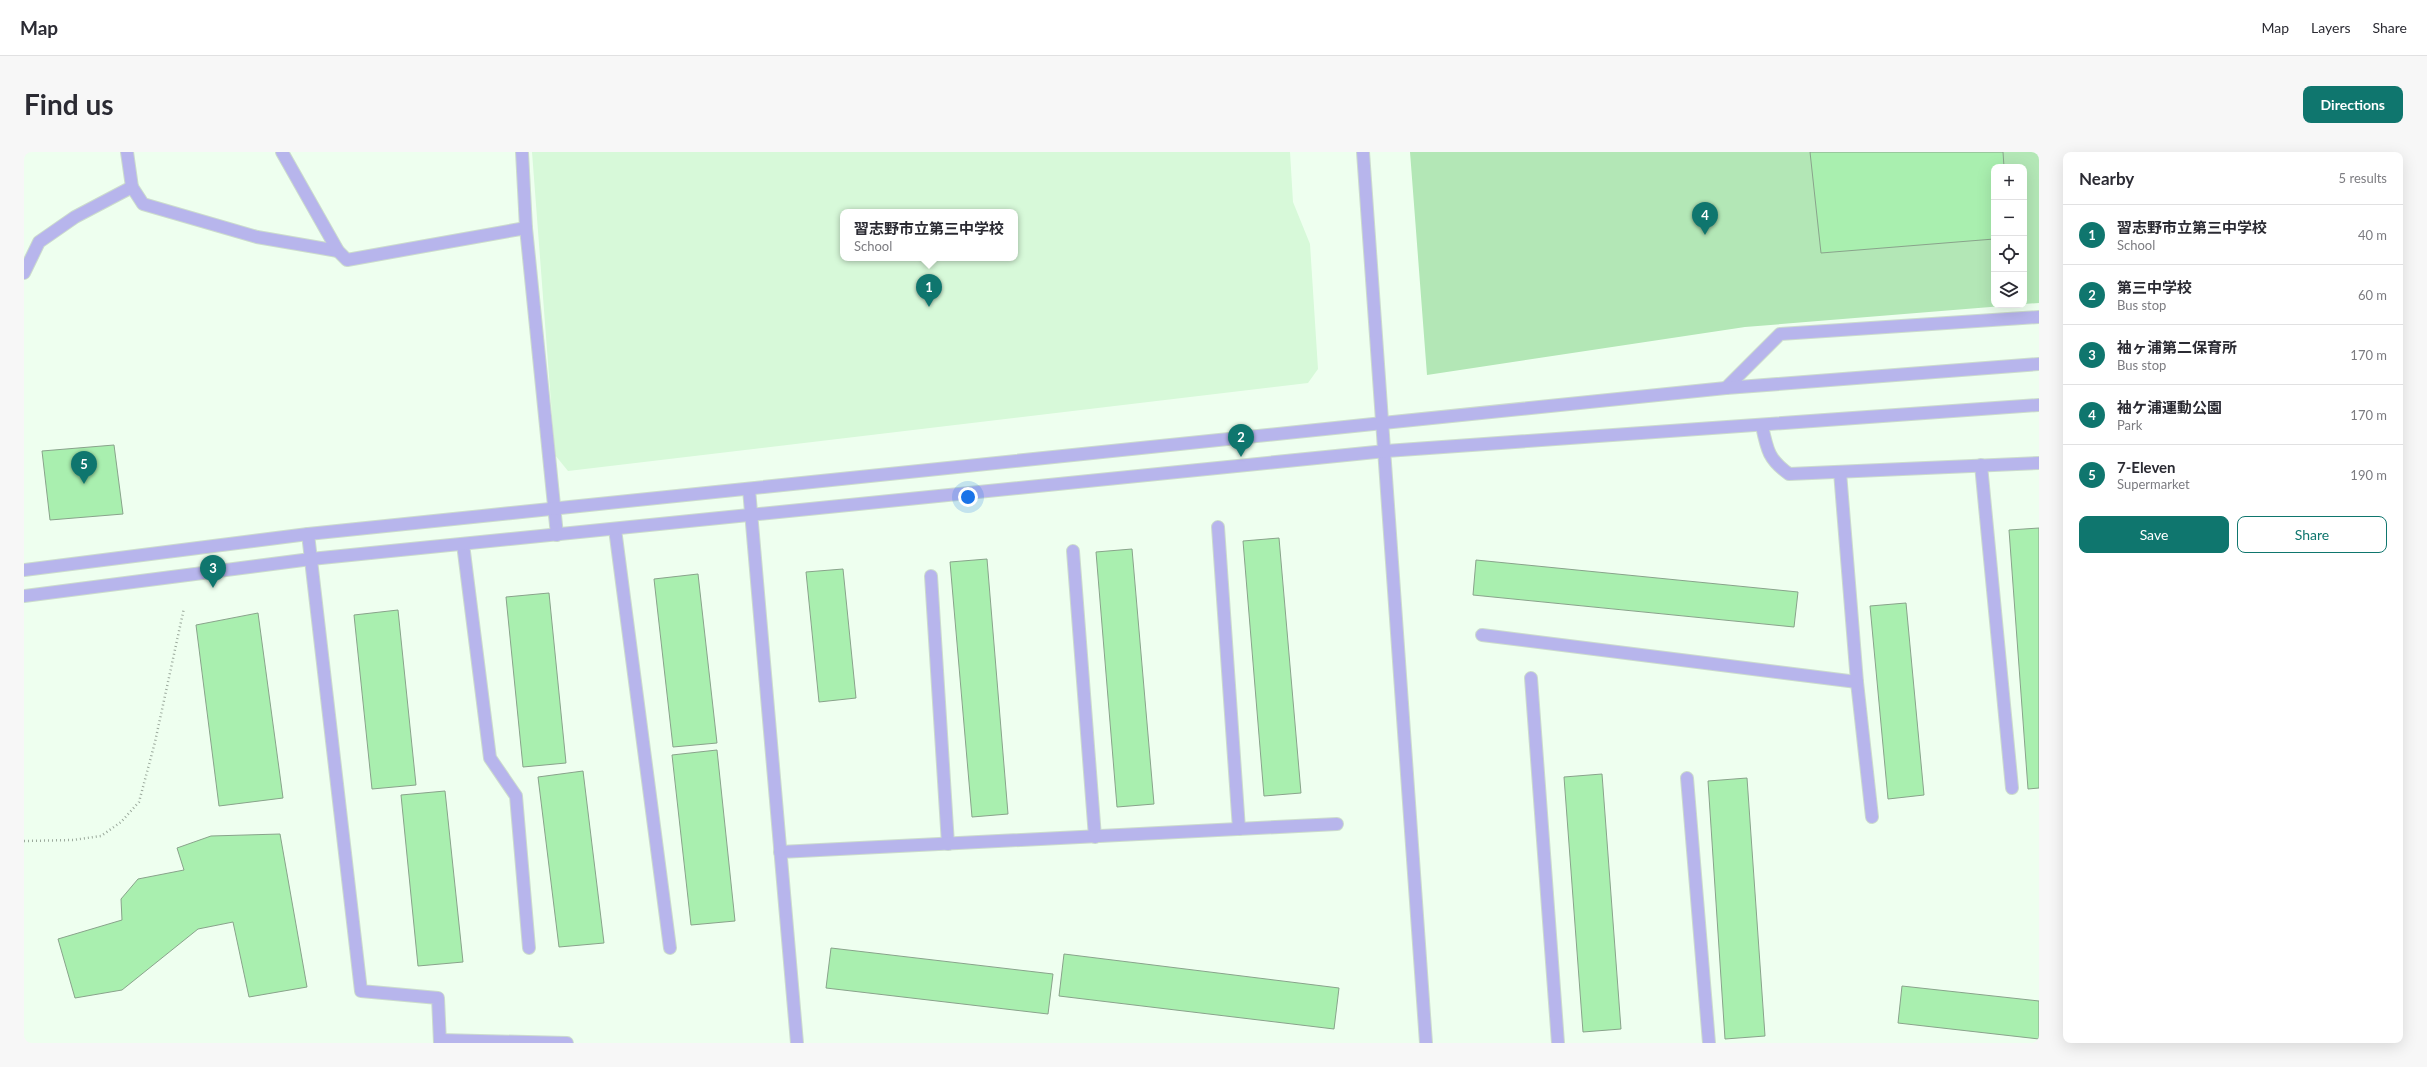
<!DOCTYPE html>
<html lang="en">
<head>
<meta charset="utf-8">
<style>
  :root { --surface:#fff; --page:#f7f7f7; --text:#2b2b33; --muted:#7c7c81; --line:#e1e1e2; --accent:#0f766e }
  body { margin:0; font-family:Lato,"Noto Sans JP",sans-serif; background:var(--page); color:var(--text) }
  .controls { position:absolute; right:12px; top:12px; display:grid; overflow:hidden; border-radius:8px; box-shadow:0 4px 16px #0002 }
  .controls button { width:36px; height:36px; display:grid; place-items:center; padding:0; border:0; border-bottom:1px solid var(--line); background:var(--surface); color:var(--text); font:20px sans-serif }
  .you { position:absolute; left:944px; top:345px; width:14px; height:14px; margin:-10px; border:3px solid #fff; border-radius:50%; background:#1a73e8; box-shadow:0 0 0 6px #1a73e833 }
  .badge { display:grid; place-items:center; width:26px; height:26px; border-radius:50%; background:var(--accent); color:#fff; font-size:13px; font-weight:700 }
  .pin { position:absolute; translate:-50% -33px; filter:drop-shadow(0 1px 2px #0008) }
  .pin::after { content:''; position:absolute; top:21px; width:14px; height:12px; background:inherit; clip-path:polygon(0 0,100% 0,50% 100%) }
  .popup { position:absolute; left:816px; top:57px; width:178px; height:52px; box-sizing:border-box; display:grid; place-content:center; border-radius:8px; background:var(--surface); filter:drop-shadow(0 1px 3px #0005); font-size:13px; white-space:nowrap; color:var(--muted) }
  .popup b { font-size:15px; color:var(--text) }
  .popup::after { content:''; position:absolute; left:50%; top:100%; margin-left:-8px; border:8px solid transparent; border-top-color:var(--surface) }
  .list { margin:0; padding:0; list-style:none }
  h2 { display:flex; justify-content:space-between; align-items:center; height:52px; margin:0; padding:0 16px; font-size:17px }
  h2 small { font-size:13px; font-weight:400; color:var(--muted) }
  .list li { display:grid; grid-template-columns:26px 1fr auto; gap:12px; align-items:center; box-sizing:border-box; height:60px; padding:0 16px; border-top:1px solid var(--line) }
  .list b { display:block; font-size:15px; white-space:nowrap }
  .list p { margin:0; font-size:13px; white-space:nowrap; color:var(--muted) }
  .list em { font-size:13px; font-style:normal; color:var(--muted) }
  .actions { display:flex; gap:8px; padding:12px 16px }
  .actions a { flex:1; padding:9px 0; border:1px solid var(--accent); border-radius:8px; text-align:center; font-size:14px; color:var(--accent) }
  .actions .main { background:var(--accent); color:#fff }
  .icon { flex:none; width:22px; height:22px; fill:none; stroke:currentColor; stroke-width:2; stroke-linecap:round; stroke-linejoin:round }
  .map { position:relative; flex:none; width:2015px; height:891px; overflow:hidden; border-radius:8px }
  header { display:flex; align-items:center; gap:24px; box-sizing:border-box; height:56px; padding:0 20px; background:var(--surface); border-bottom:1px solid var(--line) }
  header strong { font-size:19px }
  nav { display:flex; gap:22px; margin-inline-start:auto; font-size:14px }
  .intro { display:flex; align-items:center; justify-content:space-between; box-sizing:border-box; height:96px; padding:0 24px }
  h1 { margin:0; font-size:28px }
  .button { padding:10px 18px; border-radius:8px; background:var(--accent); color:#fff; font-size:14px; font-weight:700 }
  main { display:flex; gap:24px; padding:0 24px }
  aside { flex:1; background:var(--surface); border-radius:8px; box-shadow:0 4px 16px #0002 }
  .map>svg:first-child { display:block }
</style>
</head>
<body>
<header>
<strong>Map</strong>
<nav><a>Map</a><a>Layers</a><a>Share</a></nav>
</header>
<div class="intro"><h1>Find us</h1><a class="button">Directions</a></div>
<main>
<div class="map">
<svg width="2015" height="891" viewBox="0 0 2015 891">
  <rect width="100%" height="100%" fill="#eeffef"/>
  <path fill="#d7f9d9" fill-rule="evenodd" d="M508,0H1266L1269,50L1286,92L1294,217L1284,231L544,319L531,303ZM819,60H991V106H819Z"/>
  <path fill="#b3e7b6" d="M1386,0H2015V151L2000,152V15H1970V153H1991L1721,175L1403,223Z"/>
  <g fill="#a9efaf" stroke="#89a38b">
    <path d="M1786,0H1979L1980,15H1970V87L1797,101Z"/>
    <path d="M90,293L99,362L26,368L18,299Z"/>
    <path d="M2015,376V636L2004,637L1985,378Z"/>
    <path d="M1255,386L1277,641L1240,644L1219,389Z"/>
    <path d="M1108,397L1130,652L1093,655L1072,400Z"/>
    <path d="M963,407L984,662L948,665L926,410Z"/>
    <path d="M1452,408L1774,440L1770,475L1449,443Z"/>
    <path d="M819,417L832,546L795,550L782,420Z"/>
    <path d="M674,422L693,591L649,595L630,427Z"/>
    <path d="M525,441L542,611L499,615L482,445Z"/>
    <path d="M1882,451L1900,643L1864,647L1846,454Z"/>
    <path d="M374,458L392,633L348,637L330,463Z"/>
    <path d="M234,461L259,646L195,654L172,473Z"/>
    <path d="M693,598L711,769L667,773L648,603Z"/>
    <path d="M559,619L580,791L535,795L514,625Z"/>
    <path d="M1578,622L1597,877L1559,880L1540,625Z"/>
    <path d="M1723,626L1741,884L1701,887L1684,629Z"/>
    <path d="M421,639L439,810L394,814L377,643Z"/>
    <path d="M256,682L283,835L225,845L209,770L174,777L98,838L51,846L34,787L98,768L97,747L114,727L160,718L153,696L187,684Z"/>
    <path d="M807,796L1029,822L1024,862L802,836Z"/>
    <path d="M1040,802L1315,836L1310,877L1035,844Z"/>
    <path d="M1878,834L2015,849V887L1874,871Z"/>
  </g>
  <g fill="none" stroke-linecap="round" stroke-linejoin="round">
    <g stroke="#ccdccd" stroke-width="14">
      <g id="service">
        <path d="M0,121L15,90L51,65L108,35L119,52L233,85L314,99"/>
        <path d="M1957,313L1988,636"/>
        <path d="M725,337L773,891"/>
        <path d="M1194,375L1215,677"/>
        <path d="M591,377L646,796"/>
        <path d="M439,392L466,606L492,644L505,796"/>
        <path d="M1049,399L1071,685"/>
        <path d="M907,424L924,692"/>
        <path d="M1507,526L1534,891"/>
        <path d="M1663,626L1685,891"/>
        <path d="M756,700L1313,672"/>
      </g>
    </g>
    <g stroke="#ccdccd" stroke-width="14">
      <g id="minor">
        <path d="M103,0L108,35"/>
        <path d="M258,0L314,99L323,108L502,76"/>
        <path d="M498,0L502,76L533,383"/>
        <path d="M1702,236L1756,182L2015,165"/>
        <path d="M1738,274C1743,298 1745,308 1765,322L2015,311"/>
        <path d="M1816,320L1833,530L1848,665"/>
        <path d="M284,382L337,839L414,846L416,891"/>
        <path d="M1458,483L1833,530"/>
        <path d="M416,888L543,891"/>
      </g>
    </g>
    <g stroke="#ccdccd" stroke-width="14">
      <g id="tertiary">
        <path d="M1339,0L1402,891"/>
        <path d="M0,418L284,382L1359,271L1702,236L2015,212"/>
        <path d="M0,444L287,407L1362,299L2015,253"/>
      </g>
    </g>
    <path stroke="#9caa9d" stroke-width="2.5" stroke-dasharray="1 3" stroke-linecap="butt" d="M0,689L49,688L77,684L97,670L115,650L131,590L160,456"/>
    <use href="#service" stroke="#b7b5ec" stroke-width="12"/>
    <use href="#minor" stroke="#b7b5ec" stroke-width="12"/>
    <use href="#tertiary" stroke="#b7b5ec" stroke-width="12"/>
  </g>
</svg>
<div class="controls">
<button>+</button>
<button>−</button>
<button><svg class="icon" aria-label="locate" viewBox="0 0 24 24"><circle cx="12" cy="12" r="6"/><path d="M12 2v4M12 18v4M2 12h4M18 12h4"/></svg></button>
<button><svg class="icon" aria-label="layers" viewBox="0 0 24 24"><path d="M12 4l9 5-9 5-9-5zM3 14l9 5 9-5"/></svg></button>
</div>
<div class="you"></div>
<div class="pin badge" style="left:905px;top:155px">1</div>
<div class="popup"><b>習志野市立第三中学校</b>School</div>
<div class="pin badge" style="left:1217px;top:305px">2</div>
<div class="pin badge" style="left:189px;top:436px">3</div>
<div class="pin badge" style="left:1681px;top:83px">4</div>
<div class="pin badge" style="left:60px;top:332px">5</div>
</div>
<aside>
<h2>Nearby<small>5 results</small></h2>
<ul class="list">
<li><span class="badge">1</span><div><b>習志野市立第三中学校</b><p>School</p></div><em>40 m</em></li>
<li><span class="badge">2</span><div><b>第三中学校</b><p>Bus stop</p></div><em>60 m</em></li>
<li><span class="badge">3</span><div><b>袖ヶ浦第二保育所</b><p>Bus stop</p></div><em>170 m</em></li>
<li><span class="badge">4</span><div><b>袖ケ浦運動公園</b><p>Park</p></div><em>170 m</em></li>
<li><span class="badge">5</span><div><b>7-Eleven</b><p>Supermarket</p></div><em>190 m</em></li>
</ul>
<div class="actions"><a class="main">Save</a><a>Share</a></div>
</aside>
</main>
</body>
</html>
